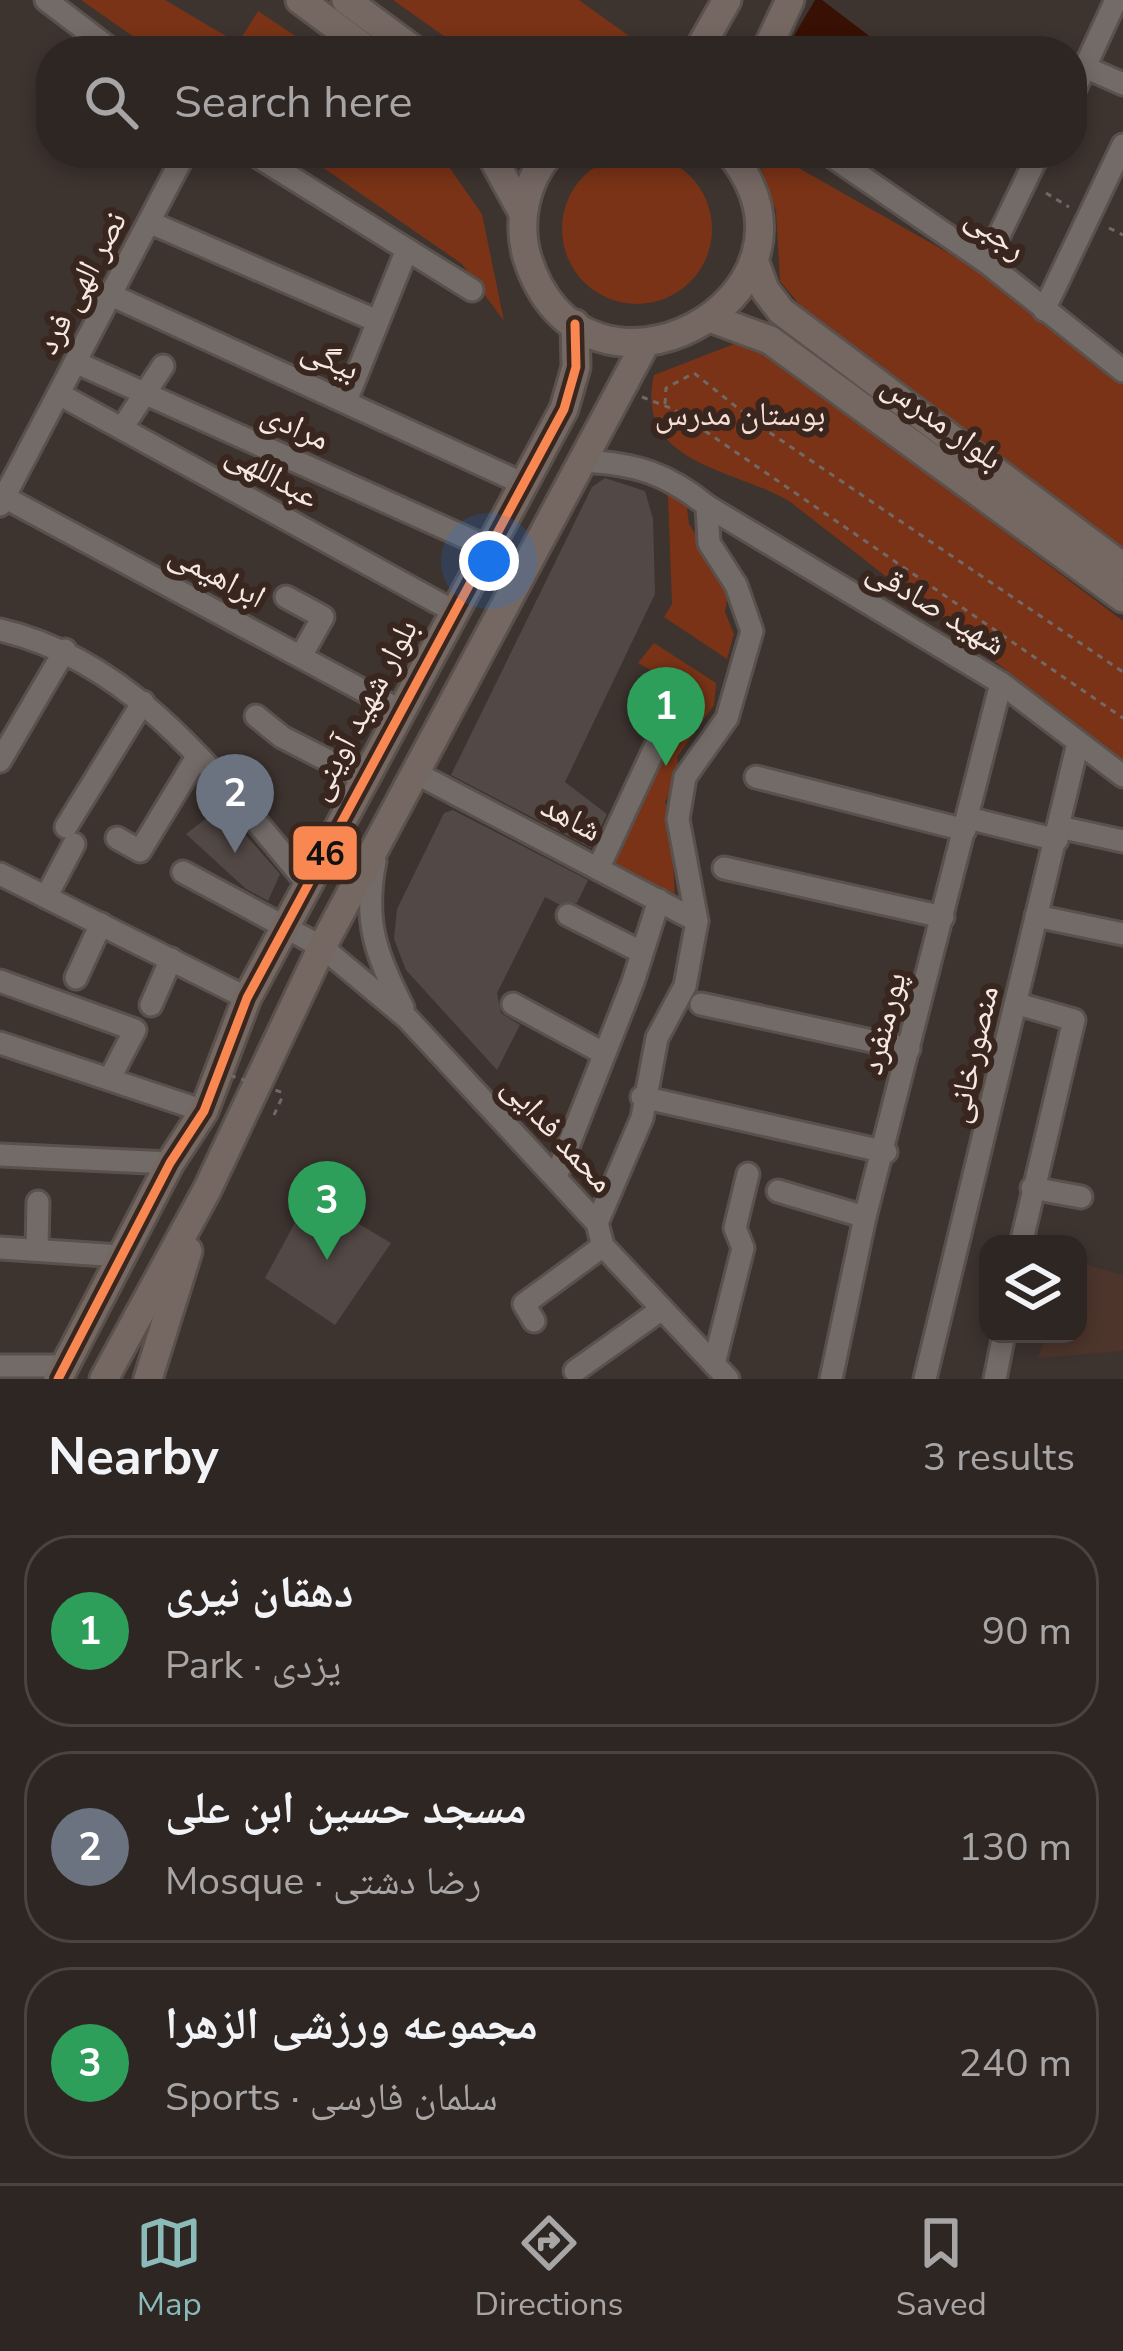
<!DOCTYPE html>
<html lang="en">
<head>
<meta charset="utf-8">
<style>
  :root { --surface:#2e2623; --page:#3a3230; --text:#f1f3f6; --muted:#a7a5a6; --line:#494341; --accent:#8bbbb9 }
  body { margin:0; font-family:"Nunito Sans","Noto Naskh Arabic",sans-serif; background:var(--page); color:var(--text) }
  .controls { position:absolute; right:36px; bottom:36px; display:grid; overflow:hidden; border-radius:24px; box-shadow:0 6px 18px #0003 }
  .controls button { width:108px; height:108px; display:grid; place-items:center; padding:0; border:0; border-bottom:3px solid var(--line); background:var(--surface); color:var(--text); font:60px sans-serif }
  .you { position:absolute; left:489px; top:561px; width:42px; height:42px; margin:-30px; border:9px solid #fff; border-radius:50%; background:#1a73e8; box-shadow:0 0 0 18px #1a73e833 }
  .badge { display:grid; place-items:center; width:78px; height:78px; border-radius:50%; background:var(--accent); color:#fff; font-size:39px; font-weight:700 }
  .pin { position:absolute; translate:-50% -99px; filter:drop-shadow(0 3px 6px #0008) }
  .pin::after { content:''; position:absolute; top:63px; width:42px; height:36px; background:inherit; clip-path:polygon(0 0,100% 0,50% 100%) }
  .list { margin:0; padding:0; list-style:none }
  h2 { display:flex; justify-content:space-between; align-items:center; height:156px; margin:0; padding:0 48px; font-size:51px }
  h2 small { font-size:39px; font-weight:400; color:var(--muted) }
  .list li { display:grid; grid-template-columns:78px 1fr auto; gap:36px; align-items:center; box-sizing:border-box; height:192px; margin:0 24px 24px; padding:0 24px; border:3px solid var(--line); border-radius:48px }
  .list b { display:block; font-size:45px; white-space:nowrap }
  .list p { margin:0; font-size:39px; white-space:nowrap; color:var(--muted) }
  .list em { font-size:39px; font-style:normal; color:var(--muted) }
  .icon { flex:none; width:66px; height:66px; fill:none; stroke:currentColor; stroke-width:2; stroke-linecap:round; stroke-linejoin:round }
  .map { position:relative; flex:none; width:1123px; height:1379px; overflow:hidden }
  .search { position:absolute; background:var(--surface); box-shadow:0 6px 18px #0003; left:36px; right:36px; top:36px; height:132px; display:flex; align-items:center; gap:30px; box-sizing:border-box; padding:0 42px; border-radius:48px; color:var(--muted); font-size:45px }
  .sheet { height:804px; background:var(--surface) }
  nav { display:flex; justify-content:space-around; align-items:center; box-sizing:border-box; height:168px; border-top:3px solid var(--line); background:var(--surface); font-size:33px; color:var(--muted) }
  nav a { display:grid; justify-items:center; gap:6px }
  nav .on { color:var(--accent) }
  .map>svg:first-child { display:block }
</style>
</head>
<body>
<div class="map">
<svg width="1123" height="1379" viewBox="0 0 1123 1379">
  <rect width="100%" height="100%" fill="#3d332f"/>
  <path fill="#4d352c" d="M1078,1262L1123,1275V1351L1038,1358L1047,1334H1078Z"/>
  <g fill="#7a3316">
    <path d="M81,0H165L238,43L258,11L318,51H154Z"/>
    <path d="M393,0H579L650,51H465Z"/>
    <path d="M302,153H439L482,214L504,321L462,264Z"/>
    <path d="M756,153H772L991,277L1123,381V547L800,305L780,281L776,211Z"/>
    <circle cx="637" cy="229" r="75"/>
    <path d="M739,342L773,358L1123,621V761L789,501C733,468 634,464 654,375Z"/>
    <path d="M656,480L686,499L689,524L729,587L725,612L734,634L727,659L664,617L672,604L668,497Z"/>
    <path d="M654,643L716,683L714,705L677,757L679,776L665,802L671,814L675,900L610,866L680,705L683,688L638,663Z"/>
  </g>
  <path fill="#381004" d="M815,0H822L889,51H785Z"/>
  <g fill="#524845">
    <path d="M605,478L645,491L653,519L655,594L565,782L607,814L591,848L451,775L592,487Z"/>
    <path d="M221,807L280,874L268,901L246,889L186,834Z"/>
    <path d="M453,810L588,880L577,903L558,904L545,897L497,993L501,1013L520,1025L497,1070L406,970L394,939L397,909L444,813Z"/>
    <path d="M310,1195L391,1243L335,1325L265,1278Z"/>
  </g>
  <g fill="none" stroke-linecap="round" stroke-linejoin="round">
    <g stroke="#5a514d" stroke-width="27">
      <g id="minor">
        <path d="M46,0L113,51"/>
        <path d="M1087,68L1123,84"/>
        <path d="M1072,95L1116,0"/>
        <path d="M252,153L472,290"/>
        <path d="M827,153L986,262L1123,371"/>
        <path d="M149,222L377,321"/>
        <path d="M986,262L1039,153"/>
        <path d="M111,295L524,484"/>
        <path d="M1044,310L1123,145"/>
        <path d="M75,362L489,548"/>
        <path d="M59,394L455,612"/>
        <path d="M346,401L406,252"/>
        <path d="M122,428L163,366"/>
        <path d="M584,461C635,464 667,473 707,506L709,543L736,585L752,631L727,718L685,777L678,819L697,921L685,986L657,1038L642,1118L597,1223"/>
        <path d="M4,497L401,711"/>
        <path d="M0,505L185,153"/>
        <path d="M707,506L1001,683L1123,776"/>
        <path d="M286,597L323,617L301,656"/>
        <path d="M0,630C136,661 223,783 308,884"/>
        <path d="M256,716L282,737L364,779"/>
        <path d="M0,761L65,650"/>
        <path d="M416,773L697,921"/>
        <path d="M756,777L965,830"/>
        <path d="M968,818L1057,840"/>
        <path d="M66,827L143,702"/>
        <path d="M1059,827L1123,841"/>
        <path d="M117,838L140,851L197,757"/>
        <path d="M375,861C363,922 376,954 403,1008"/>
        <path d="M724,868L943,917"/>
        <path d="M598,869L674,707"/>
        <path d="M183,872L322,947L408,1019L597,1223L603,1246L728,1379"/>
        <path d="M0,874L247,998"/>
        <path d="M46,897L74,844"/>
        <path d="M568,915L641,952"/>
        <path d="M1036,916L1123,934"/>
        <path d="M76,978L101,924"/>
        <path d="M0,981L135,1030L110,1078"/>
        <path d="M513,1004L603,1053"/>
        <path d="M701,1004L909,1049"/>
        <path d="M1018,1004L1074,1020L1021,1244"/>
        <path d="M151,1005L171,959"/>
        <path d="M0,1043L204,1111"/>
        <path d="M642,1097L886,1152"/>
        <path d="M0,1155L170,1163"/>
        <path d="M556,1177L633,982L659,900"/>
        <path d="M1032,1188L1081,1197"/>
        <path d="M778,1191L865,1217"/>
        <path d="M37,1247L38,1202"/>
        <path d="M0,1248L121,1256"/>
        <path d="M534,1321L524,1304L603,1246"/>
        <path d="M714,1364L743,1248L735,1228L748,1174"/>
        <path d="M0,1366H64"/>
        <path d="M575,1371L662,1309"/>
        <path d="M831,1379L865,1217L1001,683"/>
        <path d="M925,1379L1078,743"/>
        <path d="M995,1379L1004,1334"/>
      </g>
    </g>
    <g stroke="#5a514d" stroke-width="33">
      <g id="major">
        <path d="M300,0L369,51"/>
        <path d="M346,0L415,51"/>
        <path d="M698,51L727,0"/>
        <path d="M766,51L790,0"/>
        <path d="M490,153L523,213"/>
        <path d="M550,153C525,181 517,222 527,257C583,438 847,297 730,153"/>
        <path d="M754,260L765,290L781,311L1123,567"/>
        <path d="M713,319L770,340L1123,598"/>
        <path d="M58,1379L170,1163L204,1111L247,998L564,409L576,367L575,324"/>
        <path d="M104,1379L207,1190L322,947L645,344"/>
        <path d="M148,1379L188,1251"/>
      </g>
    </g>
    <g stroke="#716966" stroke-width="3" stroke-dasharray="6 6" stroke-linecap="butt">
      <path d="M1046,193L1069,207"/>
      <path d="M1109,228L1123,235"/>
      <path d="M642,397L673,409L1123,718"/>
      <path d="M665,404L666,388L694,373L760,426L1123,672"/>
      <path d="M274,1115L284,1093"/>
    </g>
    <use href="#minor" stroke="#736b68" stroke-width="21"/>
    <use href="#major" stroke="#756863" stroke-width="27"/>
    <path stroke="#716966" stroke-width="3" stroke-dasharray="6 6" stroke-linecap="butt" d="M207,1068L284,1093"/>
    <g stroke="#39261f" stroke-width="18">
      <path id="bus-1" d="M58,1379L170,1163L204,1111L247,998L564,409L576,367L575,324"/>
    </g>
    <use href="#bus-1" stroke="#f88751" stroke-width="9"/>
  </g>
  <g text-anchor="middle" stroke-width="12" stroke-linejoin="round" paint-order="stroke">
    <g font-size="33" fill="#f5e8e3" stroke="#39261f">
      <text transform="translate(997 232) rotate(37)" y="12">رجبی</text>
      <text transform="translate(80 282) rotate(-62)" y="12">نصر الهی فرد</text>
      <text transform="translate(331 358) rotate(24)" y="12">بیگی</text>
      <text transform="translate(943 421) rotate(36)" y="12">بلوار مدرس</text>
      <text transform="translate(296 425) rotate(24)" y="12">مرادی</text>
      <text transform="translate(273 474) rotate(29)" y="12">عبداللهی</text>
      <text transform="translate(218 574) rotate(28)" y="12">ابراهیمی</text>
      <text transform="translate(937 606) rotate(31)" y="12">شهید صادقی</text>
      <text transform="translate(361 709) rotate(-62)" y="12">بلوار شهید آوینی</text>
      <text transform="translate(572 817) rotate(28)" y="12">شاهد</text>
      <text transform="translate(882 1023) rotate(-76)" y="12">پورمنفرد</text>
      <text transform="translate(971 1054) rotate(-77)" y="12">منصورخانی</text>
      <text transform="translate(559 1133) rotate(47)" y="12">محمد فدایی</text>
    </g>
    <g font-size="33" fill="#f7ddd4" stroke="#39261f">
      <text x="740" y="425">بوستان مدرس</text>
    </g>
  </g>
  <rect stroke="#39261f" stroke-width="4.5" x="291" y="824" width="68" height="58" rx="12" fill="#f88751"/>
  <g font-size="33" text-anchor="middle" font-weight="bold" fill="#111">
    <text x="325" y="865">46</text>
  </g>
</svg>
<div class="controls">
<button><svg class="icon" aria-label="layers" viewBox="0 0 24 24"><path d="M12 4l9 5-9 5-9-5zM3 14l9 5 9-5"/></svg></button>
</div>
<div class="you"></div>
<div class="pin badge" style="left:666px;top:766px;background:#2e9e5b">1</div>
<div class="pin badge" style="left:235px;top:853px;background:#6b7280">2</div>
<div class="pin badge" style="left:327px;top:1260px;background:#2e9e5b">3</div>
<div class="search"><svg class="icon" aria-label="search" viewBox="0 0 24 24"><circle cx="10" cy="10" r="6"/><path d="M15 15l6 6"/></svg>Search here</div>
</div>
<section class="sheet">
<h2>Nearby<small>3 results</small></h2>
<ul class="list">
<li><span class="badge" style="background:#2e9e5b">1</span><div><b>دهقان نیری</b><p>Park · یزدی</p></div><em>90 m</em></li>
<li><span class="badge" style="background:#6b7280">2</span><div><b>مسجد حسین ابن علی</b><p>Mosque · رضا دشتی</p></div><em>130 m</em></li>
<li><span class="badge" style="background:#2e9e5b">3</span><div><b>مجموعه ورزشی الزهرا</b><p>Sports · سلمان فارسی</p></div><em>240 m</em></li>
</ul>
</section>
<nav>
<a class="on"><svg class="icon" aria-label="map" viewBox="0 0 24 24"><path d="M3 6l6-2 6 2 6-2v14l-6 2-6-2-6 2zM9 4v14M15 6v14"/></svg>Map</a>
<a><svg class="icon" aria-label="directions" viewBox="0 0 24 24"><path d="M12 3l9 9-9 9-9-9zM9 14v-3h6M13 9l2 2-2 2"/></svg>Directions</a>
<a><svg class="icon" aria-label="saved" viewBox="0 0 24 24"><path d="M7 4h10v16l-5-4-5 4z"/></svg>Saved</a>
</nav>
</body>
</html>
